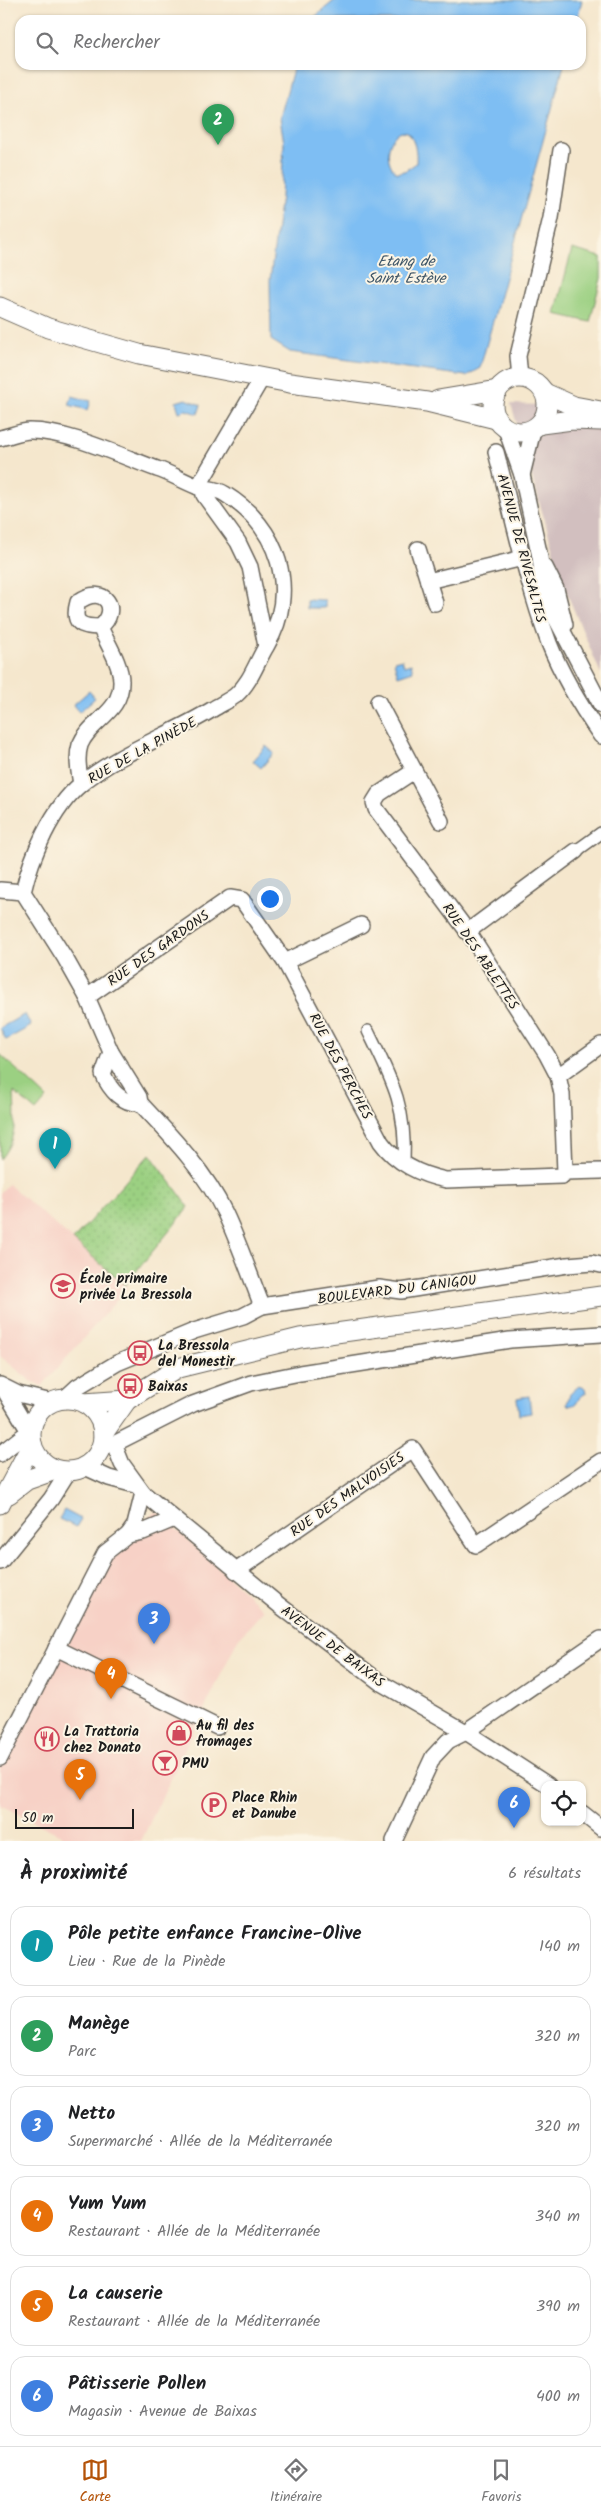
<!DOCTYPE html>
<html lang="fr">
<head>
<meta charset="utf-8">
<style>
  :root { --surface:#fff; --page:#f6f6f6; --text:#202124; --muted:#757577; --line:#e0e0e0; --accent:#b45309 }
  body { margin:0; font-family:Kalam,sans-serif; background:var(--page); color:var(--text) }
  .controls { position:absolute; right:15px; bottom:15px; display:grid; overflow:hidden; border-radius:10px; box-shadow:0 1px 4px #0004 }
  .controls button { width:45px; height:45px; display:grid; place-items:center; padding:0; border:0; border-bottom:1px solid var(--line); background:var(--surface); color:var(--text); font:25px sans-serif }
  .scale { position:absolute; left:15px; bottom:12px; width:119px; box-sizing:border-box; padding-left:5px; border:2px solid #1c1c1c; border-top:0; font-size:14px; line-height:18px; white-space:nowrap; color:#1c1c1c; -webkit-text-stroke:4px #fcf5e5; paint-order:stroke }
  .you { position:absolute; left:269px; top:898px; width:18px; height:18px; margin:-12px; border:4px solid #fff; border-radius:50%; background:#1a73e8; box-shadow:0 0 0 8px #1a73e833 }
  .badge { display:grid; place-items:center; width:32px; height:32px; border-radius:50%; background:var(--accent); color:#fff; font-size:16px; font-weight:700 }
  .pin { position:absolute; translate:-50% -41px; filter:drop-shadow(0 1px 2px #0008) }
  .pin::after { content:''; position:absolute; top:26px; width:18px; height:15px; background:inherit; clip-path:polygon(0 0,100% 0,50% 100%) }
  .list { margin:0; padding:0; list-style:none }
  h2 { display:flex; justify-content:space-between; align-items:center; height:65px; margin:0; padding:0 20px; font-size:21px }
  h2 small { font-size:16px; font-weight:400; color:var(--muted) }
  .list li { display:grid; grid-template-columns:32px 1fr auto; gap:15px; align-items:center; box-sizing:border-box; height:80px; margin:0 10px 10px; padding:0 10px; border:1px solid var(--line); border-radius:15px }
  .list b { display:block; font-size:19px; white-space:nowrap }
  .list p { margin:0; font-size:16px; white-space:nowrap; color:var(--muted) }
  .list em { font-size:16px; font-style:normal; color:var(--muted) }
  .icon { flex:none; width:28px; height:28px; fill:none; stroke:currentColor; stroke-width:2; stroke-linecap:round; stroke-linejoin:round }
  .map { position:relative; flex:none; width:601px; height:1841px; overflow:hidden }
  .search { position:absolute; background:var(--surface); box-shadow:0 1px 4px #0004; left:15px; right:15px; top:15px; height:55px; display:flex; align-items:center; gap:12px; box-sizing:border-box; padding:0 18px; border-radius:15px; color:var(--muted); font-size:19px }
  .sheet { height:605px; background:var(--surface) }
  nav { display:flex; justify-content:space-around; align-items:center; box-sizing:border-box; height:70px; border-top:1px solid var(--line); background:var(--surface); font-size:14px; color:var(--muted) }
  nav a { display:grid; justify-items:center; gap:2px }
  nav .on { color:var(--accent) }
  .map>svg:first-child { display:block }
</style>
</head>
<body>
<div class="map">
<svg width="601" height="1841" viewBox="0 0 601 1841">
  <defs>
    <pattern id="park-dots" width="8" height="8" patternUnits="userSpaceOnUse" patternTransform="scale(1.25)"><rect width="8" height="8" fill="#9bd082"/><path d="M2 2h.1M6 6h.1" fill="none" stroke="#85b270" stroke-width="1.8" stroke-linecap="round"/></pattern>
  </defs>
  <rect width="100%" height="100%" fill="#fcf5e5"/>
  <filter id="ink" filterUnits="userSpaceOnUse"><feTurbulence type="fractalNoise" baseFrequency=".02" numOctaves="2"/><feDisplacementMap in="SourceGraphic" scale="10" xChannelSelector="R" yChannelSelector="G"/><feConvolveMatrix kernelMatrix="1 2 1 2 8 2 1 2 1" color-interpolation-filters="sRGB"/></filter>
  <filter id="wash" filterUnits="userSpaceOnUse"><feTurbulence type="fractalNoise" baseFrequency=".0096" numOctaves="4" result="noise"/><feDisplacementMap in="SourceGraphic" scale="20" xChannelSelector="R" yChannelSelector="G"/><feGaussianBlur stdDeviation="1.12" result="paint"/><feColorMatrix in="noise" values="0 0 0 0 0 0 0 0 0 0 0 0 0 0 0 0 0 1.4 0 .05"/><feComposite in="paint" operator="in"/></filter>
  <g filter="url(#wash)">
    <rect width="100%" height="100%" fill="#f5e7cd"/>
    <g fill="#f7d1c6">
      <path d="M8,1184L128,1287L42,1386L31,1381L0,1356V1193Z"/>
      <path d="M156,1511L264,1610L238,1639L141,1841H73L0,1805V1762L106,1556Z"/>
    </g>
    <path fill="#d2bfbf" d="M511,404L601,407V674L563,584Z"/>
    <g fill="#9bd082" stroke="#5c764f">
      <path d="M572,249L601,257V278L590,322L555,314Z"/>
      <path d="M0,1054L47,1098L36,1111L14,1092C15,1118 18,1138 0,1159Z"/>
    </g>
    <path fill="url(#park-dots)" stroke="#5c764f" d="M150,1154L189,1207L125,1285L73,1240Z"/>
    <g fill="#7ebef3" stroke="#4d6d88" fill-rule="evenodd">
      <path d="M335,0H582L577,20H311Z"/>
      <path d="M294,65H564L480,368L466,376L290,352L271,340L270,280L281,196L284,143L280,118ZM401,131L408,132C415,142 417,151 416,163L407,170L397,173C384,163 386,139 401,131Z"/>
      <path d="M72,396L91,401L88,410L69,405Z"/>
      <path d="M186,399L201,405L198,414L186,410L179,412L176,402Z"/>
      <path d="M307,599L325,600V608H307Z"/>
      <path d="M402,659L404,666L411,664L413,671L398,676L394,661Z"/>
      <path d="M89,691L95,698L79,712L73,705Z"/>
      <path d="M266,746L274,753L261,768L253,761Z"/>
      <path d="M25,1014L31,1026L6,1040L0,1028Z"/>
      <path d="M579,1386L585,1388L586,1393L580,1397L576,1404L569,1406L567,1404L570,1394Z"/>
      <path d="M529,1396L531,1413L519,1415L517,1398Z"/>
      <path d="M64,1510L81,1519L76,1527L59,1519Z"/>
    </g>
  </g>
  <g filter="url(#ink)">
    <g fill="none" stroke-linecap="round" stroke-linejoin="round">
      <g stroke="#68635a" stroke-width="14">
        <g id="pedestrian">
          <path d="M576,851L601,833"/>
          <path d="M368,1031C392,1080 407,1107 404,1164"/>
        </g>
      </g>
      <g stroke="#68635a" stroke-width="18">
        <g id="minor">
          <path d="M520,378L518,356L551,218L561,150"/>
          <path d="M506,429L522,475L540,557L544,592L549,605L601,705"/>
          <path d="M0,438C10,436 21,431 30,431C68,431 121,456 157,469C170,473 183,481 196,486C206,490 214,487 225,494C279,527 299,590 267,645C257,661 251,682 236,695C230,700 221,704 213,709C171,735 120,752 81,784C52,808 31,857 23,892L65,958L87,997L111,1052L139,1097L140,1103C171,1136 205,1171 225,1213C239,1243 250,1275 262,1306"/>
          <path d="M496,452C513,516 526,581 549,643C562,676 581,707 601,736"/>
          <path d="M522,475L533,430"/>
          <path d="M198,487L262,378"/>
          <path d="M203,488L204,495L238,542L250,567L266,646"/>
          <path d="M418,549L435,603"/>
          <path d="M545,567L556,589L565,625"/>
          <path d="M428,581L523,558"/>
          <path d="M378,702L441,821"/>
          <path d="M414,771L379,794L374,802L376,809L471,936L547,1055L558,1076L562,1094L565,1172"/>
          <path d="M81,784C79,772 76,758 80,745C90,720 122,713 121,681C121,664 107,643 100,627C121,611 105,582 78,602C72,623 80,627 100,627"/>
          <path d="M0,890L23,892"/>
          <path d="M467,932L576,851"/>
          <path d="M285,962L361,925"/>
          <path d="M87,997L230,898L242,900L285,962L381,1142C396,1163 421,1175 446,1180L562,1176L565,1172L601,1171"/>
          <path d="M111,1052L103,1074C110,1090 122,1104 140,1103"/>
          <path d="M558,1076L601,1045"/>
          <path d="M0,1385L18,1394L52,1402"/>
          <path d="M3,1388L30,1433"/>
          <path d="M64,1399L77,1387L117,1363L194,1331L243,1316L262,1306L379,1288L401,1291L567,1265L592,1263L601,1265"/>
          <path d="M103,1439L114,1444L122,1464L143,1493L279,1605L381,1683L466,1732L548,1785"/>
          <path d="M114,1444L193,1404L251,1383L300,1373L510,1340L601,1334"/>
          <path d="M0,1454L23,1436H31"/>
          <path d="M85,1467L109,1478L135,1485"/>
          <path d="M143,1493L135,1525L128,1535L143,1532L174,1519"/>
          <path d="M0,1562L51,1499L68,1472"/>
          <path d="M236,1571L413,1449L476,1545L601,1461"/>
          <path d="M56,1648L217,1727"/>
          <path d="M0,1758L105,1553L128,1535"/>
          <path d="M582,1813L601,1828"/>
          <path d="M394,1841L433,1757L448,1741L466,1732L601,1639"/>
        </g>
      </g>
      <g stroke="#68635a" stroke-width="21">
        <g id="tertiary">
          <path d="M0,307L48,328L139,354L290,383L427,402L496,419"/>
          <circle cx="520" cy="405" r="27"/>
          <path d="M545,393L574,406L601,411"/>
          <path d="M438,400L498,390"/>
          <path d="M541,424L572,420L601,421"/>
          <circle cx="67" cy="1435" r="36"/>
          <path d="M84,1403L127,1400L178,1368L300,1338L601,1296"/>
          <path d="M103,1434L127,1400"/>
          <path d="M9,1494L27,1480L55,1470"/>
          <path d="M0,1504L32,1444"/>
        </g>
      </g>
      <use href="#pedestrian" stroke="#fff" stroke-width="11"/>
      <use href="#minor" stroke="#fff" stroke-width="15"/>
      <use href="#tertiary" stroke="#fff" stroke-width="19"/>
    </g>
  </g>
  <defs>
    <g id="school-ring" transform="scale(1.25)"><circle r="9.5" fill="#fcf5e5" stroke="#d1495b" stroke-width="1.5"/><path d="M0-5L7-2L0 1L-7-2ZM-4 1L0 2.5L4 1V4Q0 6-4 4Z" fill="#d1495b"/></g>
    <g id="bus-ring" transform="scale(1.25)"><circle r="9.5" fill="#fcf5e5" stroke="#d1495b" stroke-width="1.5"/><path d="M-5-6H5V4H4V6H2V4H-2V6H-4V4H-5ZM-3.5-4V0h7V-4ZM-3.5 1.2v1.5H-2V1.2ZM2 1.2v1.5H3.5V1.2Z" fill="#d1495b"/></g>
    <g id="shop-ring" transform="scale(1.25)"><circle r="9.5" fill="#fcf5e5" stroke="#d1495b" stroke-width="1.5"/><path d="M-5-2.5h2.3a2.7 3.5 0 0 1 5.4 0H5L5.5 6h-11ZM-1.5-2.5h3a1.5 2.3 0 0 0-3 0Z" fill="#d1495b"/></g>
    <g id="restaurant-ring" transform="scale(1.25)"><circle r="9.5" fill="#fcf5e5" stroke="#d1495b" stroke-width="1.5"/><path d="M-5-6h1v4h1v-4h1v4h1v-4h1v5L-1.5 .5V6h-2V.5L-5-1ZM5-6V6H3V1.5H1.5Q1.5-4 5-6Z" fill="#d1495b"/></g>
    <g id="bar-ring" transform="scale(1.25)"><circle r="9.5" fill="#fcf5e5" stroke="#d1495b" stroke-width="1.5"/><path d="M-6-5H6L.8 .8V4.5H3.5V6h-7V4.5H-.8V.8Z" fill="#d1495b"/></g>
    <g id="parking-ring" transform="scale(1.25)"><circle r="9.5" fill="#fcf5e5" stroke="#d1495b" stroke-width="1.5"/><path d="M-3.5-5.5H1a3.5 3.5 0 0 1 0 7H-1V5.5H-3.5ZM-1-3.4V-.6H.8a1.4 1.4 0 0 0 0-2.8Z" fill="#d1495b"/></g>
  </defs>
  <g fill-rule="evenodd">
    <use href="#school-ring" x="63" y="1286"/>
    <use href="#bus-ring" x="140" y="1353"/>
    <use href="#bus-ring" x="130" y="1386"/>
    <use href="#shop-ring" x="179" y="1733"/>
    <use href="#restaurant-ring" x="47" y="1739"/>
    <use href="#bar-ring" x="165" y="1763"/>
    <use href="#parking-ring" x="214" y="1805"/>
  </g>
  <g text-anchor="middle" stroke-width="4" stroke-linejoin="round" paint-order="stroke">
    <g font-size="14" fill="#1c1c1c" stroke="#fcf5e5">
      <text transform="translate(522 548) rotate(75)" y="5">AVENUE DE RIVESALTES</text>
      <text transform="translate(142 750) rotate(-29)" y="5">RUE DE LA PINÈDE</text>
      <text transform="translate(158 948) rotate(-35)" y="5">RUE DES GARDONS</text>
      <text transform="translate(481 956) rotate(56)" y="5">RUE DES ABLETTES</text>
      <text transform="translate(341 1066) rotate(62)" y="5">RUE DES PERCHES</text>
      <text transform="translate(397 1289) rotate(-7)" y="5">BOULEVARD DU CANIGOU</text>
      <text transform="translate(347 1494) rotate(-35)" y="5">RUE DES MALVOISIES</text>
      <text transform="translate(333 1646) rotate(37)" y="5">AVENUE DE BAIXAS</text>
    </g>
    <g font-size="14" font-weight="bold" fill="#1c1c1c" stroke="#fcf5e5" text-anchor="start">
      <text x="80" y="1283">École primaire<tspan x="80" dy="16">privée La Bressola</tspan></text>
      <text x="158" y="1350">La Bressola<tspan x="158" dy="16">del Monestir</tspan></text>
      <text x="148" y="1391">Baixas</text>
      <text x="196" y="1730">Au fil des<tspan x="196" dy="16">fromages</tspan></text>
      <text x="64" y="1736">La Trattoria<tspan x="64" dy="16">chez Donato</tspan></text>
      <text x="182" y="1768">PMU</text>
      <text x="232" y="1802">Place Rhin<tspan x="232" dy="16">et Danube</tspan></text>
    </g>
    <g font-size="15" font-style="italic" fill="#3e5567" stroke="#fcf5e5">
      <text x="406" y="266">Etang de<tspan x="406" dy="17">Saint Estève</tspan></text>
    </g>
  </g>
</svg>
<div class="controls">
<button><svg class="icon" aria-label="locate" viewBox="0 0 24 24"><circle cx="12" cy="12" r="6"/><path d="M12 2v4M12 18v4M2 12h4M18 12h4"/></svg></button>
</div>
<div class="scale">50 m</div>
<div class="you"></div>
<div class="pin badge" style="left:55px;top:1169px;background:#0f9aa8">1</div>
<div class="pin badge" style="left:218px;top:145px;background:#2e9e5b">2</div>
<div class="pin badge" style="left:154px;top:1644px;background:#3f7fe0">3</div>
<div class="pin badge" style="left:111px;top:1699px;background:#e8710a">4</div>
<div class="pin badge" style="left:80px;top:1800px;background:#e8710a">5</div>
<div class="pin badge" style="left:514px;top:1828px;background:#3f7fe0">6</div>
<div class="search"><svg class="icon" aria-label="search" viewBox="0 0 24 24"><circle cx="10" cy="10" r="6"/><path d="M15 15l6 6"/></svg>Rechercher</div>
</div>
<section class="sheet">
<h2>À proximité<small>6 résultats</small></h2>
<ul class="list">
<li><span class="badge" style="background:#0f9aa8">1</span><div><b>Pôle petite enfance Francine-Olive</b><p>Lieu · Rue de la Pinède</p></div><em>140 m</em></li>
<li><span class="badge" style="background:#2e9e5b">2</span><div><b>Manège</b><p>Parc</p></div><em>320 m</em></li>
<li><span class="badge" style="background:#3f7fe0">3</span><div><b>Netto</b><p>Supermarché · Allée de la Méditerranée</p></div><em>320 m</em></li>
<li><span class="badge" style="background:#e8710a">4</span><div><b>Yum Yum</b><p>Restaurant · Allée de la Méditerranée</p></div><em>340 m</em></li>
<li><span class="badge" style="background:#e8710a">5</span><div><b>La causerie</b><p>Restaurant · Allée de la Méditerranée</p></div><em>390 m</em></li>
<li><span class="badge" style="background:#3f7fe0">6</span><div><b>Pâtisserie Pollen</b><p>Magasin · Avenue de Baixas</p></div><em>400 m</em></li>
</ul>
</section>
<nav>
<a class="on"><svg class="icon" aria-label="map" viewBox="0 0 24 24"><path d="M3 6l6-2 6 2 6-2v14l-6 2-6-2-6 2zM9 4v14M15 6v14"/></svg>Carte</a>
<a><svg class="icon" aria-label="directions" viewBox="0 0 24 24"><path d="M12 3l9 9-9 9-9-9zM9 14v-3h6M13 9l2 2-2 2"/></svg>Itinéraire</a>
<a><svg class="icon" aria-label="saved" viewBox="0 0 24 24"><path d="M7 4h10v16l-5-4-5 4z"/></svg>Favoris</a>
</nav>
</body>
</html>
